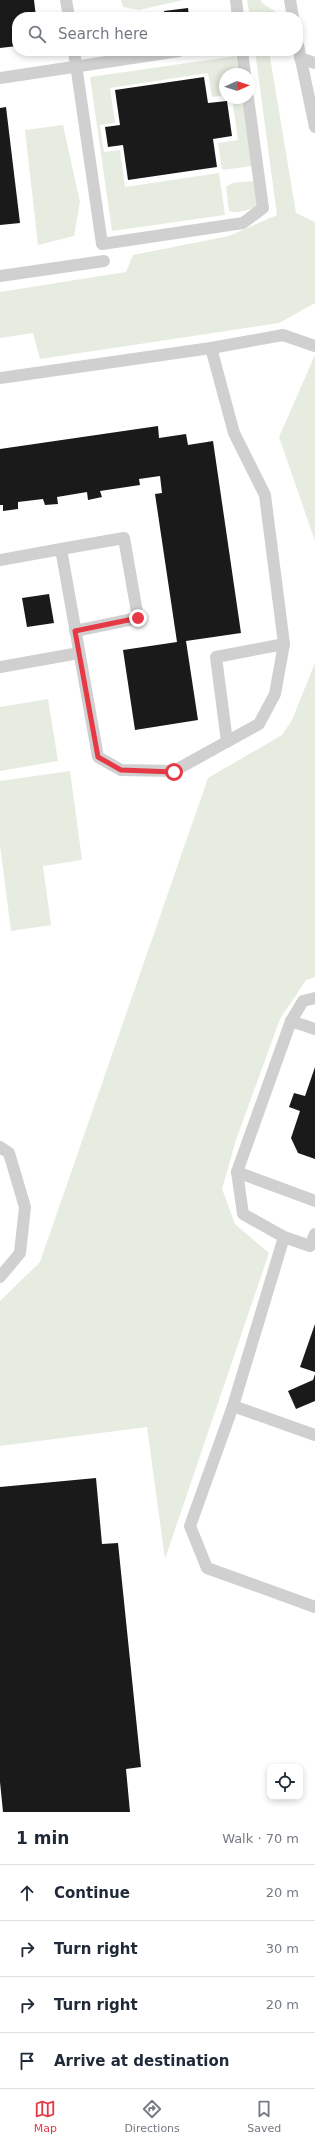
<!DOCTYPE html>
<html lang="en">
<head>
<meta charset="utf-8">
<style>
  :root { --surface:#fff; --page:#f2f2f3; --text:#1f2937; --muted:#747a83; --line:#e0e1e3; --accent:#e63946 }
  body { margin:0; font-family:"DejaVu Sans",sans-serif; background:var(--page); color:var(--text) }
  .controls { position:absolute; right:12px; bottom:12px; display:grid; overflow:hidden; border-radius:8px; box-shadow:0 2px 6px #0003 }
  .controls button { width:36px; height:36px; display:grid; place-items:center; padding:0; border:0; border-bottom:1px solid var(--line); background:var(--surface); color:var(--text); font:20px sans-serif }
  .compass { position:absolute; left:219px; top:68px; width:36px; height:36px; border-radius:50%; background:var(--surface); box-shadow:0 2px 6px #0003; rotate:87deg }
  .stop { position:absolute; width:12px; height:12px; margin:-9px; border:3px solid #e63946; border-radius:50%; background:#fff }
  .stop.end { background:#e63946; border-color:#fff; box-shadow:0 1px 4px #0008 }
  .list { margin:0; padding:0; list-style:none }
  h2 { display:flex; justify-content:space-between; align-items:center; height:52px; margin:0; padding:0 16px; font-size:17px }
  h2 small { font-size:13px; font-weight:400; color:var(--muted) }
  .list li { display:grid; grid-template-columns:26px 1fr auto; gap:12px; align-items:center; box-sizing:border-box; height:56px; padding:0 16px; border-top:1px solid var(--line) }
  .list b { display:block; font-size:15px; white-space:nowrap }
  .list em { font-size:13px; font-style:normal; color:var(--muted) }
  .icon { flex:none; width:22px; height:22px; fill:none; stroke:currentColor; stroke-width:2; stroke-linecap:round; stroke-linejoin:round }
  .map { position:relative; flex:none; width:315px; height:1812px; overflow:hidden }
  .search { position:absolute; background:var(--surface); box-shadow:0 2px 6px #0003; left:12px; right:12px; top:12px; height:44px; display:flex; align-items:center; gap:10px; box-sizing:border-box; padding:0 14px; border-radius:16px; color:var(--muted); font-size:15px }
  .sheet { height:276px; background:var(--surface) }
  nav { display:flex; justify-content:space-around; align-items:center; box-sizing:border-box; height:56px; border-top:1px solid var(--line); background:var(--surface); font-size:11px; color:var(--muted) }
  nav a { display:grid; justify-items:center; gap:2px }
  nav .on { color:var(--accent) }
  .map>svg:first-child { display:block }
</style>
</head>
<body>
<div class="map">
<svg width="315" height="1812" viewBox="0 0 315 1812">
  <rect width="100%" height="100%" fill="#fff"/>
  <g fill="#e6ecdf">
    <path d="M121,0H183L139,10L123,7Z"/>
    <path d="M247,0H261L262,3L276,12L277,17H250Z"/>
    <path d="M255,51H269L296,213L315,222V303L279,323L40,359L33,333L0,338V292L126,272L133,255L229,236L277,215Z"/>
    <path d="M236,56L239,74H225V95L212,97L208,73L110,88L115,123L100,125L104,152L120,150L125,187L219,173L225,215L112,231L90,77Z"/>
    <path d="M232,98H242L252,166L222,170L218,143L238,140Z"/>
    <path d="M63,125L80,202L74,236L38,245L25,130Z"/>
    <path d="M253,181L255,182L258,205C251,210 237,214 229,211L226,187L232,183Z"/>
    <path d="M315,355V541L279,437Z"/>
    <path d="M315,663V977L306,980L280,1019L236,1140L222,1189L235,1224L269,1253L165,1559L147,1427L0,1446V1301L40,1262L208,778L282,735L292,720Z"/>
    <path d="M48,699L58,761L0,771V707Z"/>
    <path d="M70,771L82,860L43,866L51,925L11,931L0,845V781Z"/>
  </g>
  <g fill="#1a1a1a">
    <path d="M0,0H34L36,17H17V46L0,48Z"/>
    <path d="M188,8L189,17H165L164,11Z"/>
    <path d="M204,77L208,103L227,101L232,136L213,139L217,167L128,180L123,145L108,147L105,127L120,125L115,90Z"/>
    <path d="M6,107L20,223L0,225V108Z"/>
    <path d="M158,426L159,438L186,434L188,445L213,441L241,633L186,641L198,720L135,730L123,650L177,642L155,494L162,493L160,476L139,479L140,485L100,491L102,497L88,500L87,492L57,497L58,504L45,505L43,499L18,502V509L3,511V505H0V449Z"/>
    <path d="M49,594L54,623L27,627L22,598Z"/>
    <path d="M315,1067V1159L298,1153L291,1138L300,1111L289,1107L294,1093L305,1096Z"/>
    <path d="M315,1324V1372L300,1367Z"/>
    <path d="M315,1374V1401L296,1409L288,1391L313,1380Z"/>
    <path d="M96,1478L102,1544L118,1543L141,1767L126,1769L130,1812H3L0,1782V1487Z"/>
  </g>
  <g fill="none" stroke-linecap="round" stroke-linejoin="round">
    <g stroke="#d0d0d0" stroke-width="12">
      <path d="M66,0L69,17"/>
      <path d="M236,0L238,17"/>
      <path d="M290,0L293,17"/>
      <path d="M298,45L315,127"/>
      <path d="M74,51L102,244L243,223L263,208L248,98"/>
      <path d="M242,51L245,74"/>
      <path d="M300,58L315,63"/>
      <path d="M0,78L179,51"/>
      <path d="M0,276L104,261"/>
      <path d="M211,348L283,335L315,346"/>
      <path d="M0,378L211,348L234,433L265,495L284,644L275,694L259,724L174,771L121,770L98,757L61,549L0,560"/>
      <path d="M61,549L124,538L138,618L75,631"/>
      <path d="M0,667L79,653"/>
      <path d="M227,742L216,657L284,644"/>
      <path d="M315,998L303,1001L291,1021L237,1172L243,1214L284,1237L233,1406L190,1526L207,1568L315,1607"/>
      <path d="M291,1021L315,1029"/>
      <path d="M0,1147L9,1153L25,1207L20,1253L0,1277"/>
      <path d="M237,1172L315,1201"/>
      <path d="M284,1237L310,1246L315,1234"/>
      <path d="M233,1406L315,1435"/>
    </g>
  </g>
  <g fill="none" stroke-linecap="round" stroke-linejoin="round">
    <path stroke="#e63946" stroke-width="5" d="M138,618L75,631L98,757L121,770L174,772"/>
  </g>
</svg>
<div class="controls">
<button><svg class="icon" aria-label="locate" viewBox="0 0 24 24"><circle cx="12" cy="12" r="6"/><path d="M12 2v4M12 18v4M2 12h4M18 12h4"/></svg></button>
</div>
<svg class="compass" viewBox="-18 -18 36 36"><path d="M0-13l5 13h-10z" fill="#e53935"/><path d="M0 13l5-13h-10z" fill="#747a83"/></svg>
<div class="stop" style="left:174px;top:772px"></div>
<div class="stop end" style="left:138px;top:618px"></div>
<div class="search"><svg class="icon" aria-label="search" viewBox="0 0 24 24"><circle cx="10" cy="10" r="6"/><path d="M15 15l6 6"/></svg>Search here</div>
</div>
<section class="sheet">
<h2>1 min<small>Walk · 70 m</small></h2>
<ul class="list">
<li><svg class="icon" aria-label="ahead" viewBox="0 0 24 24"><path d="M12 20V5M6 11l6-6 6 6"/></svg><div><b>Continue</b></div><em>20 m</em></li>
<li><svg class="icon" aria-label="right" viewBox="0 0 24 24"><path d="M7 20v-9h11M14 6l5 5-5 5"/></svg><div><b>Turn right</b></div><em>30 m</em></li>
<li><svg class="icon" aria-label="right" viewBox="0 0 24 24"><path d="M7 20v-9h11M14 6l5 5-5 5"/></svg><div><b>Turn right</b></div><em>20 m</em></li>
<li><svg class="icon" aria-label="arrive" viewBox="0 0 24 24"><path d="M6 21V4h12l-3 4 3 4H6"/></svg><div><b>Arrive at destination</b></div></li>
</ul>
</section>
<nav>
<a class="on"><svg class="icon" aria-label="map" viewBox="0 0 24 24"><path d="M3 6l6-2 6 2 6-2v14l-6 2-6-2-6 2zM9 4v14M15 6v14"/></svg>Map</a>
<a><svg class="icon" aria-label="directions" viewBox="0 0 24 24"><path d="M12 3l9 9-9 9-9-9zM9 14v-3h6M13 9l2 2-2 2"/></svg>Directions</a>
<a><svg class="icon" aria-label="saved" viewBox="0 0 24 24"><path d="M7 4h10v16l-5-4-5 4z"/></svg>Saved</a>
</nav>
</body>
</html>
